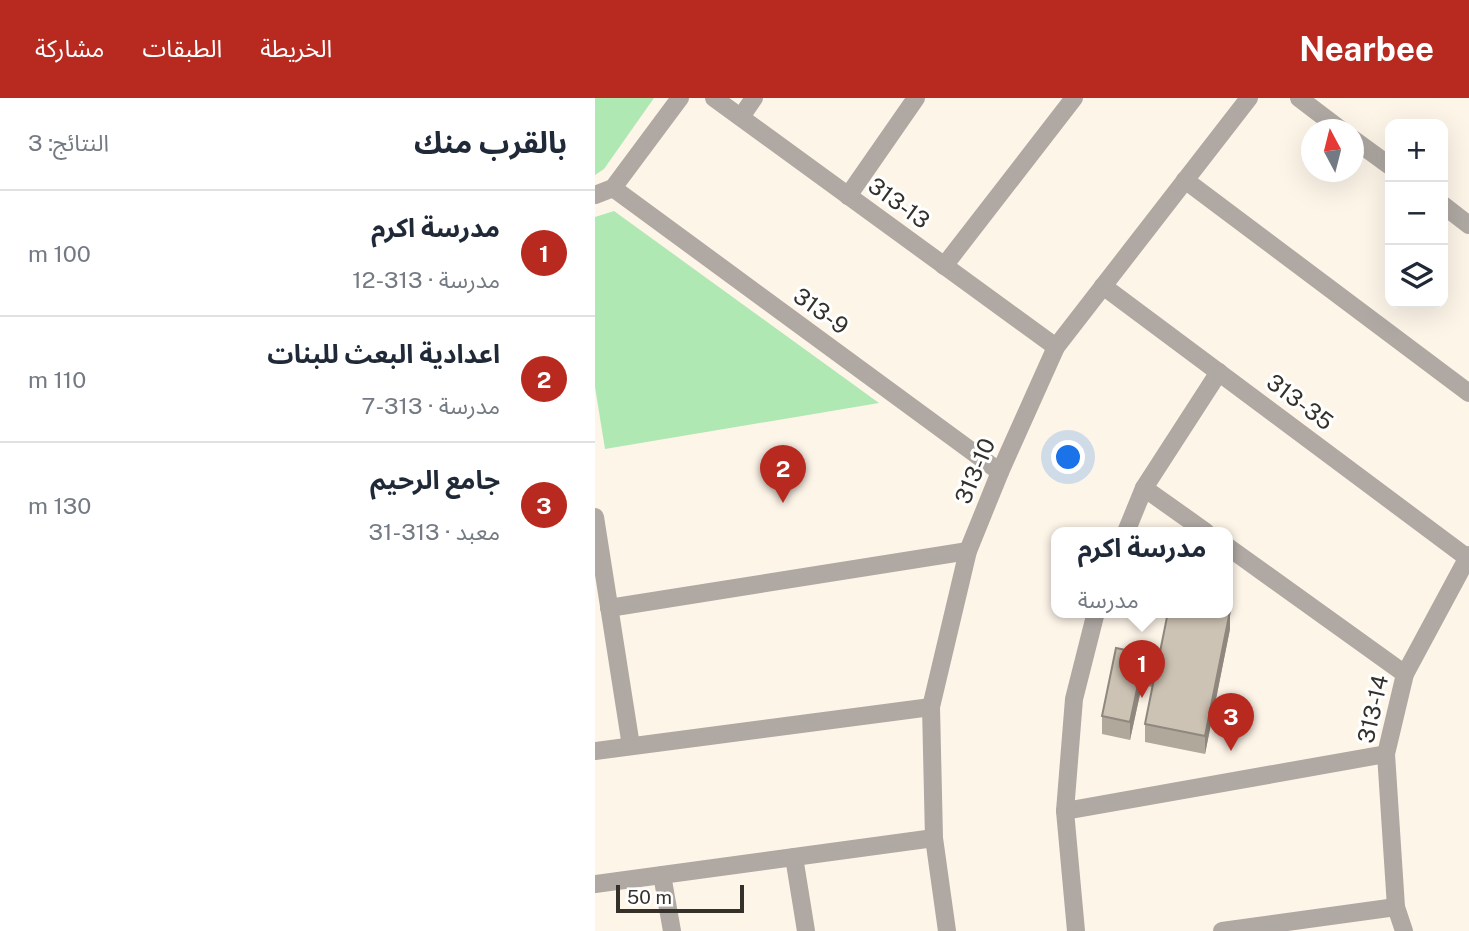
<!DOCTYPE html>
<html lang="ar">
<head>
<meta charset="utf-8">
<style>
  :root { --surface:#fff; --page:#f2f2f3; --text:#1f2937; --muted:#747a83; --line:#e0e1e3; --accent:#b82a1f }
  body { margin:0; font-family:"Public Sans","Noto Sans Arabic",sans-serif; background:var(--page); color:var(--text); direction:rtl }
  .controls { position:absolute; right:21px; top:21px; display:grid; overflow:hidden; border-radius:14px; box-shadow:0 7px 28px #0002 }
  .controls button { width:63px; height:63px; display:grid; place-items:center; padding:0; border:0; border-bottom:2px solid var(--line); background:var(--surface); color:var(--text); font:35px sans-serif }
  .compass { position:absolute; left:706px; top:21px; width:63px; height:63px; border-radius:50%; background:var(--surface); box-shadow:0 7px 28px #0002; rotate:353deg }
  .scale { position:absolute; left:21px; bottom:18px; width:128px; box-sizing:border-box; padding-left:7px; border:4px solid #34302a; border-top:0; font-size:19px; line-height:24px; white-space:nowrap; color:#34302a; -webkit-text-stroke:5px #fff; paint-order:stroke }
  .you { position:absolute; left:474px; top:360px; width:24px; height:24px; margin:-18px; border:5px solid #fff; border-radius:50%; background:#1a73e8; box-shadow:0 0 0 10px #1a73e833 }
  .badge { display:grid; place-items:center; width:46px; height:46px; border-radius:50%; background:var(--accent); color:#fff; font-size:23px; font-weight:700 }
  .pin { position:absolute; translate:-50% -58px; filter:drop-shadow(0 2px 4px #0008) }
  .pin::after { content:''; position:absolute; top:37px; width:24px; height:21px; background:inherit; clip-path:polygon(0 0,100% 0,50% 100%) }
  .popup { position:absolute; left:456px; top:429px; width:182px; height:91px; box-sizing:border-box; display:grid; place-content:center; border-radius:14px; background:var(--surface); filter:drop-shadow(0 2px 5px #0005); font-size:23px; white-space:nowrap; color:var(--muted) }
  .popup b { font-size:26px; color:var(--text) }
  .popup::after { content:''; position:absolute; left:50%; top:100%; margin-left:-14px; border:14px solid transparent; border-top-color:var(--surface) }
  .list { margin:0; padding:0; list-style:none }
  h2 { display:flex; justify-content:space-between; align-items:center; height:91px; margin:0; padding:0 28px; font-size:30px }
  h2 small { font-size:23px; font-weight:400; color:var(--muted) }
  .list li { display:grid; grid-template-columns:46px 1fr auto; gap:21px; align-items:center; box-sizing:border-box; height:126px; padding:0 28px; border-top:2px solid var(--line) }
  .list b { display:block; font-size:26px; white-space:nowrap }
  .list p { margin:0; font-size:23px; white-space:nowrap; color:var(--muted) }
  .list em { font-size:23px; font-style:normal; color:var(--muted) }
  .icon { flex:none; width:38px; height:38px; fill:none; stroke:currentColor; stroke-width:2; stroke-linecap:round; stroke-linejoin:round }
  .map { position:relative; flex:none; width:874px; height:833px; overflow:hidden; direction:ltr }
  header { display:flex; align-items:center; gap:42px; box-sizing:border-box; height:98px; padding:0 35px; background:var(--accent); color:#fff }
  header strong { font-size:33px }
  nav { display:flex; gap:38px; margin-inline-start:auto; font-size:24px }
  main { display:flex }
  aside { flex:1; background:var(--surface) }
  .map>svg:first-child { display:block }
</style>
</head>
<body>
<header>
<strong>Nearbee</strong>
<nav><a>الخريطة</a><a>الطبقات</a><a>مشاركة</a></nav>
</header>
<main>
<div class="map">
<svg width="874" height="833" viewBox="0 0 874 833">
  <rect width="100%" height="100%" fill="#fef5e9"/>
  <g fill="#afe8b3">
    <path d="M0,0H59L9,71L0,77Z"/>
    <path d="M19,113L284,305L10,351L0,289V119Z"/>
  </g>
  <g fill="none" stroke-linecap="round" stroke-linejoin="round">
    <g stroke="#afa8a3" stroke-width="18">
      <path d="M119,0L461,249"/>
      <path d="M704,0L746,32"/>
      <path d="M146,19L159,0"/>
      <path d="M758,41L795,68"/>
      <path d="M590,82L874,295"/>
      <path d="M18,90L405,374"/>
      <path d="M0,97L18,90L85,0"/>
      <path d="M253,98L321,0"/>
      <path d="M848,107L874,127"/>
      <path d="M349,168L479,0"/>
      <path d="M508,188L874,461"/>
      <path d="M549,390L611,434"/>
      <path d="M0,419L36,648"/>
      <path d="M531,434L549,390L624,274"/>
      <path d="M633,449L810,576"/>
      <path d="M14,510L373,453"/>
      <path d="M0,653L336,609"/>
      <path d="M470,713L791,656"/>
      <path d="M199,759L211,833"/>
      <path d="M67,777L77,833"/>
      <path d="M0,786L339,740"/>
      <path d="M352,833L339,740L336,609L373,453L405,374L461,249L654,0"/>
      <path d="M481,833L470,713L479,601L501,514"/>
      <path d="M627,833L801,809"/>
      <path d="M809,833L801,809L791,656L810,576L874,457"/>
    </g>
  </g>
  <path fill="#b0a89b" d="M635,531L610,656L550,644V626L558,589L547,587L535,642L507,636V618L521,550L564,559Z"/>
  <g fill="#90887e">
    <path d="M635,513V531L610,656V638Z"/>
    <path d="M547,568V587L535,642V624Z"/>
  </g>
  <path fill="#cdc3b4" stroke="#90887e" stroke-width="2" d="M633,512L635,513L610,638L550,626L561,571L547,568L535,624L507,618L521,550L564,559L573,514H633Z"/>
  <g text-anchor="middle" stroke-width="6" stroke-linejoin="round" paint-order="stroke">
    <g font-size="23" fill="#34302a" stroke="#fff">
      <text transform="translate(304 105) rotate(36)" y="8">313-13</text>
      <text transform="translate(226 213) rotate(36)" y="8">313-9</text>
      <text transform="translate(705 304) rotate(37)" y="8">313-35</text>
      <text transform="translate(380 373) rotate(-67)" y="8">313-10</text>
      <text transform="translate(778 611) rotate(-77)" y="8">313-14</text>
    </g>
  </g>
</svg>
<div class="controls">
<button>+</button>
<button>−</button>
<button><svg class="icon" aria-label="layers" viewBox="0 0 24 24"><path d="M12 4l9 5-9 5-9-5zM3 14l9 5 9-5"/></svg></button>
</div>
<svg class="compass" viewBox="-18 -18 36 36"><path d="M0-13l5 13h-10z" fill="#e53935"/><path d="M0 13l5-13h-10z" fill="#747a83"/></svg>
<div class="scale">50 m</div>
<div class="you"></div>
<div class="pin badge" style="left:547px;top:600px">1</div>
<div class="popup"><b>مدرسة اكرم</b>مدرسة</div>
<div class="pin badge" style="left:188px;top:405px">2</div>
<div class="pin badge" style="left:636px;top:653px">3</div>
</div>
<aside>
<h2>بالقرب منك<small>النتائج: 3</small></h2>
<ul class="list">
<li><span class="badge">1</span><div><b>مدرسة اكرم</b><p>مدرسة · 313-12</p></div><em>100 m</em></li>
<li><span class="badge">2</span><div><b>اعدادية البعث للبنات</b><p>مدرسة · 313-7</p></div><em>110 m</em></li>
<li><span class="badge">3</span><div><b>جامع الرحيم</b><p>معبد · 313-31</p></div><em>130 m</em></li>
</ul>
</aside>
</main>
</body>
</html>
